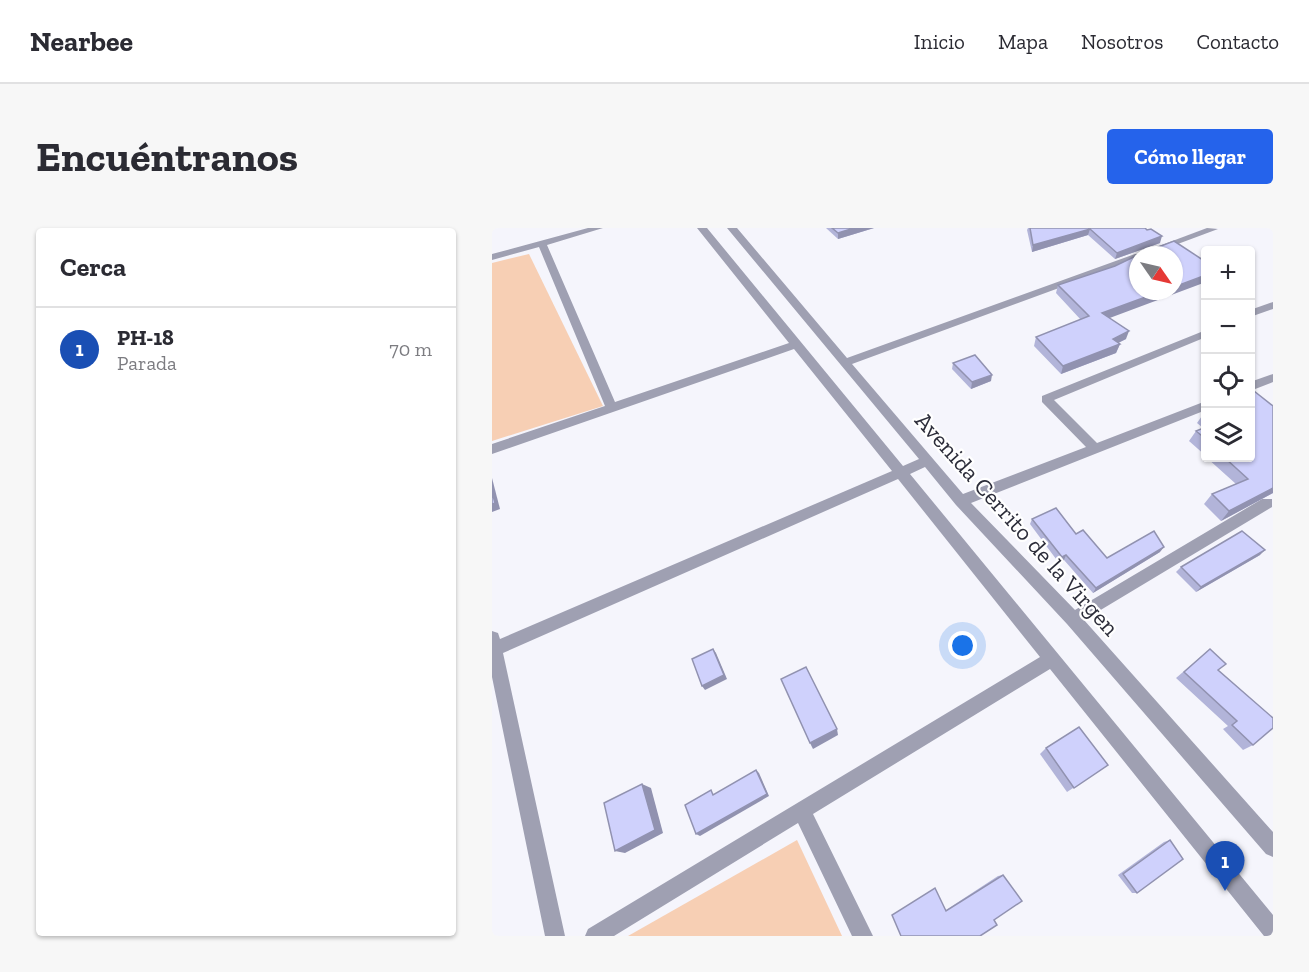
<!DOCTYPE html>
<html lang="es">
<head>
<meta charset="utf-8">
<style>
  :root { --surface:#fff; --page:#f7f7f7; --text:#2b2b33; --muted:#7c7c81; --line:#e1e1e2; --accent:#2563eb }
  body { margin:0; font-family:"Zilla Slab",serif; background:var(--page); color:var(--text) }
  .controls { position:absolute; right:18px; top:18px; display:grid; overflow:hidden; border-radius:6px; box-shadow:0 2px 4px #0004 }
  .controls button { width:54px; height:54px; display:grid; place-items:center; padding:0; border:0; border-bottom:2px solid var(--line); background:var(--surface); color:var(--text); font:30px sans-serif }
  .compass { position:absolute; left:637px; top:18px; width:54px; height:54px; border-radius:50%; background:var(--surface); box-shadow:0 2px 4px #0004; rotate:124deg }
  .you { position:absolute; left:471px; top:418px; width:21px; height:21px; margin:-15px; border:4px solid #fff; border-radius:50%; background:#1a73e8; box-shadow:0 0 0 9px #1a73e833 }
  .badge { display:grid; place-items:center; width:39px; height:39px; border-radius:50%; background:var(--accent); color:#fff; font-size:20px; font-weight:700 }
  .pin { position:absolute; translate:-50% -50px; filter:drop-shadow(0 2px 3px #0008) }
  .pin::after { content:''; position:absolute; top:32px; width:21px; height:18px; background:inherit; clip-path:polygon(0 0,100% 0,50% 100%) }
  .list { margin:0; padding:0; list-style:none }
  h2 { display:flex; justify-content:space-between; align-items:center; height:78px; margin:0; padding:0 24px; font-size:26px }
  h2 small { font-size:20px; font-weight:400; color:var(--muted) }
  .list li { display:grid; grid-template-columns:39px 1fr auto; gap:18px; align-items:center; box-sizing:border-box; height:84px; padding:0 24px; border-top:2px solid var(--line) }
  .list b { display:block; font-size:22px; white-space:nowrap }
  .list p { margin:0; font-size:20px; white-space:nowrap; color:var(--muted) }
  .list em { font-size:20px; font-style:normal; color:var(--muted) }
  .icon { flex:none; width:33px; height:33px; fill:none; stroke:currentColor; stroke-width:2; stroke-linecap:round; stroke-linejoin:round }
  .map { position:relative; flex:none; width:781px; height:708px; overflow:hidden; border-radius:6px }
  header { display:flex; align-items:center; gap:36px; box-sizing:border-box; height:84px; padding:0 30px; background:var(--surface); border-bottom:2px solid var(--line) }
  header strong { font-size:28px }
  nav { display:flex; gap:33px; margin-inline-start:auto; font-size:21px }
  .intro { display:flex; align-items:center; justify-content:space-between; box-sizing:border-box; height:144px; padding:0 36px }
  h1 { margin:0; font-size:42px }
  .button { padding:15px 27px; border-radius:6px; background:var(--accent); color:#fff; font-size:21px; font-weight:700 }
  main { display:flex; gap:36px; padding:0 36px }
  aside { flex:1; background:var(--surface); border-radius:6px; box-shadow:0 2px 4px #0004 }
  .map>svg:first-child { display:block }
</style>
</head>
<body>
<header>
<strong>Nearbee</strong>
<nav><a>Inicio</a><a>Mapa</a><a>Nosotros</a><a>Contacto</a></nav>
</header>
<div class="intro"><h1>Encuéntranos</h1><a class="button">Cómo llegar</a></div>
<main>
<aside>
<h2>Cerca<small></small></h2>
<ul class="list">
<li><span class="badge" style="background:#1a4fb4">1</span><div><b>PH-18</b><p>Parada</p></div><em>70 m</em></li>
</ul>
</aside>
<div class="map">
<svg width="781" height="708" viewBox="0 0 781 708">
  <rect width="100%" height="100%" fill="#f5f5fc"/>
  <g fill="#f7cfb4">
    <path d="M37,26L111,178L0,213V35Z"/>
    <path d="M305,612L350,708H136Z"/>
  </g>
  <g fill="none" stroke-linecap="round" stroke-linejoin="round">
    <g fill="#9fa0b2" fill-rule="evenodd">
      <path d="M96,0H111L55,17L123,174L297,115L205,0H215L411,238L427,231L235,0H245L355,130L643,26H649L646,27V31L360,136L471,266L594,219L550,174V168L714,102V109L562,172L605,215L714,173V182L479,275L583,382L770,271H780V279L592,392L781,604V629L774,626L575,396L464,277L433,239L418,246L781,687V708H772L558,441L321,586L381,708H360L306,595L122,708H93L96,701L548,429L406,251L11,425L73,708H53L0,449V403L6,405L8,411L400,243L302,121L0,226V216L113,178L47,19L0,32V26Z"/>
      <path d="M715,0L726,1L667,23L659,21Z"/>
      <path d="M781,74V81L758,89V82Z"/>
      <path d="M781,146V154L758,163V154Z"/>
    </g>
  </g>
  <g fill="#b2b4d9">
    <path d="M334,0H382L346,11Z"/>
    <path d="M536,0H653L668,15L623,31L596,7L540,24L535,2Z"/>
    <path d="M566,57L617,90L634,111L626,115L628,116L624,125L569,146L542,118L544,109L589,92L564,65Z"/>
    <path d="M461,135L499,153L479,161L460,141Z"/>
    <path d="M781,178V265L729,293L712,276L720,266L744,256L715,230H759Z"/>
    <path d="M714,184V228L697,213L704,203L711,200L705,195L712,185Z"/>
    <path d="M540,291L584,306L615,330L668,324L601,365L572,332L567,335L538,296Z"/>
    <path d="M768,327L704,364L684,344L689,339Z"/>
    <path d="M718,421L726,442L761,517L751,522L731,501L736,498L684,450Z"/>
    <path d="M554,520L616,537L575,564L548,526Z"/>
    <path d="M678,612L645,665H640L626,647L672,614Z"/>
    <path d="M511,647L502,692L400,687L454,682L506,648Z"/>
  </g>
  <g fill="#9192b0">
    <path d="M362,0H382L346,11V5Z"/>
    <path d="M598,1L596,7L540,24L541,17Z"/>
    <path d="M670,8L668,15L623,31L625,25Z"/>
    <path d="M714,47V54L607,94L610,85L670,63H682V59Z"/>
    <path d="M637,103L634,111L618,119L621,111Z"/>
    <path d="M628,116L624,125L569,146L571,138Z"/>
    <path d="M500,147L499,153L479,161L480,154Z"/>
    <path d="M0,250L8,281L0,284Z"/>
    <path d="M781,260V265L729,293L737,283Z"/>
    <path d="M672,319L668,324L601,365L604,360Z"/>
    <path d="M773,322L768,327L704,364L709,359Z"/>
    <path d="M574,327L572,332L567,335L570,329Z"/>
    <path d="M221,421L224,425L235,451L213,462L210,458Z"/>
    <path d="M345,501L346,507L321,521L318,515Z"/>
    <path d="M264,542L267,545L277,568L208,608L204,606Z"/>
    <path d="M150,556L159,560L171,605L133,625L123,623Z"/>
  </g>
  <g fill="#cfd1fc" stroke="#9192b0" stroke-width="1.5">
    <path d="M340,0H362L346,5Z"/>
    <path d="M538,0H653L655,2L659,1L670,8L625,25L598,1L541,17Z"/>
    <path d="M682,13L714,34V47L682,59V27H646V63H670L610,85L637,103L621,111L628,116L571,138L544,109L597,88L566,57L623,38L650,25L652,21H661Z"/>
    <path d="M483,127L500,147L480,154L461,135Z"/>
    <path d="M762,163L781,178V260L737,283L720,266L756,251L733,230H759V165Z"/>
    <path d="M714,199V211L704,203Z"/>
    <path d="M0,264L3,275L0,276Z"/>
    <path d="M564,280L584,306L591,302L615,330L662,303L672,319L604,360L574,327L570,329L540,291Z"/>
    <path d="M750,303L773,322L709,359L689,339Z"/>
    <path d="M221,421L232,447L210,458L200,431Z"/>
    <path d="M718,421L734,436L726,442L781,490V500L761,517L740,497L745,493L692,444Z"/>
    <path d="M314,439L345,501L318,515L289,451Z"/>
    <path d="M587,499L616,537L582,560L554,520Z"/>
    <path d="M264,542L275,566L204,606L193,577L219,562L221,567Z"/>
    <path d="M150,556L163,602L123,623L112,575Z"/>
    <path d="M678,612L691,631L645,665L631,646Z"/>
    <path d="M511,647L530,673L502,692L505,697L488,708H409L400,687L443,660L454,683Z"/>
  </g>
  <g text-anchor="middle" stroke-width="4.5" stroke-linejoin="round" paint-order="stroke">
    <g font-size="24" fill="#2c2d3a" stroke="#fff">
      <text transform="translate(525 296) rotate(48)" y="8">Avenida Cerrito de la Virgen</text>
    </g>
  </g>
</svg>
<div class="controls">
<button>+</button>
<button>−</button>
<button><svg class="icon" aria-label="locate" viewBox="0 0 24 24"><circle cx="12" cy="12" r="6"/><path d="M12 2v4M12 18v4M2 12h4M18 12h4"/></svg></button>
<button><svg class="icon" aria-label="layers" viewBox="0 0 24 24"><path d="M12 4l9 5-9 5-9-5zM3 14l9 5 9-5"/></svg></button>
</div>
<svg class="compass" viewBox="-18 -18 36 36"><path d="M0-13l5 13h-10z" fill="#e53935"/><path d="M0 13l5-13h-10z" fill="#7c7c81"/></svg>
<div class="you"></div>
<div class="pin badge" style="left:733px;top:663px;background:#1a4fb4">1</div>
</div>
</main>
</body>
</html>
